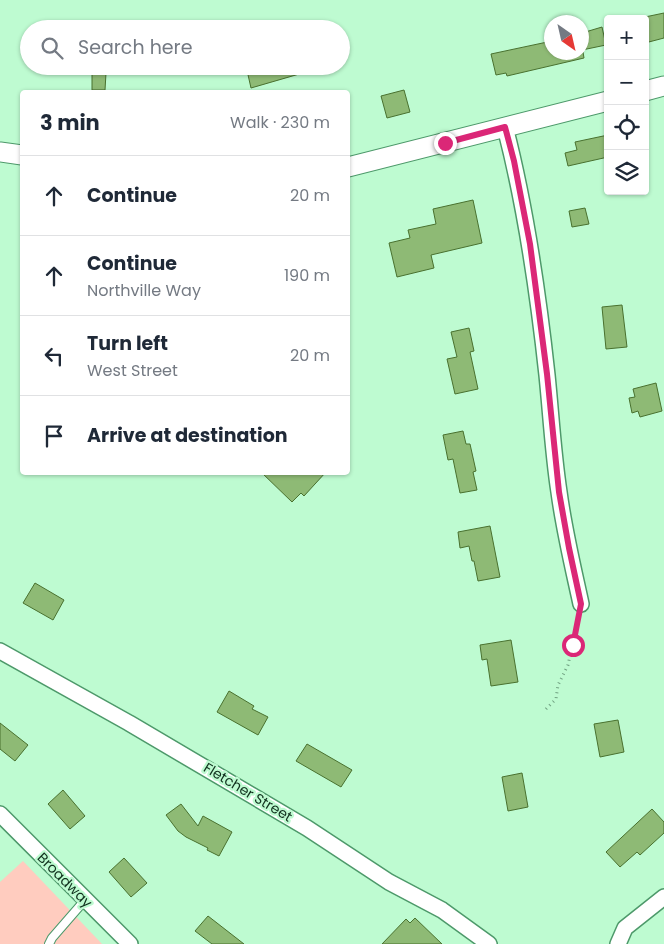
<!DOCTYPE html>
<html lang="en">
<head>
<meta charset="utf-8">
<style>
  :root { --surface:#fff; --page:#f2f2f3; --text:#1f2937; --muted:#747a83; --line:#e0e1e3 }
  body { margin:0; font-family:Poppins,sans-serif; background:var(--page); color:var(--text) }
  .controls { position:absolute; right:15px; top:15px; display:grid; overflow:hidden; border-radius:5px; box-shadow:0 1px 4px #0004 }
  .controls button { width:45px; height:45px; display:grid; place-items:center; padding:0; border:0; border-bottom:1px solid var(--line); background:var(--surface); color:var(--text); font:25px sans-serif }
  .compass { position:absolute; left:544px; top:15px; width:45px; height:45px; border-radius:50%; background:var(--surface); box-shadow:0 1px 4px #0004; rotate:146deg }
  .stop { position:absolute; width:15px; height:15px; margin:-11px; border:4px solid #db2777; border-radius:50%; background:#fff }
  .stop.end { background:#db2777; border-color:#fff; box-shadow:0 1px 5px #0008 }
  .list { margin:0; padding:0; list-style:none }
  h2 { display:flex; justify-content:space-between; align-items:center; height:65px; margin:0; padding:0 20px; font-size:21px }
  h2 small { font-size:16px; font-weight:400; color:var(--muted) }
  .list li { display:grid; grid-template-columns:32px 1fr auto; gap:15px; align-items:center; box-sizing:border-box; height:80px; padding:0 20px; border-top:1px solid var(--line) }
  .list b { display:block; font-size:19px; white-space:nowrap }
  .list p { margin:0; font-size:16px; white-space:nowrap; color:var(--muted) }
  .list em { font-size:16px; font-style:normal; color:var(--muted) }
  .icon { flex:none; width:28px; height:28px; fill:none; stroke:currentColor; stroke-width:2; stroke-linecap:round; stroke-linejoin:round }
  .map { position:relative; flex:none; width:664px; height:944px; overflow:hidden }
  .search { position:absolute; background:var(--surface); box-shadow:0 1px 4px #0004; left:20px; top:20px; width:330px; height:55px; display:flex; align-items:center; gap:12px; box-sizing:border-box; padding:0 18px; border-radius:28px; color:var(--muted); font-size:19px }
  .panel { position:absolute; background:var(--surface); box-shadow:0 1px 4px #0004; left:20px; top:90px; width:330px; height:385px; border-radius:5px }
  .map>svg:first-child { display:block }
</style>
</head>
<body>
<div class="map">
<svg width="664" height="944" viewBox="0 0 664 944">
  <rect width="100%" height="100%" fill="#befbd1"/>
  <path fill="#ffccbf" d="M23,861L102,944H0V882Z"/>
  <g fill="#8eba75" stroke="#49712f">
    <path d="M664,13V38L645,43V17Z"/>
    <path d="M602,27L606,45L582,50V33Z"/>
    <path d="M552,41V52H583L584,58L507,76L506,73L496,75L491,54Z"/>
    <path d="M246,66H312L313,70L251,88Z"/>
    <path d="M92,73H106L105,90H92Z"/>
    <path d="M404,90L410,112L387,118L381,96Z"/>
    <path d="M608,135V157L568,166L565,153L577,150L575,142Z"/>
    <path d="M473,200L482,243L431,255L434,268L397,277L389,243L410,238L408,230L436,224L433,209Z"/>
    <path d="M585,208L589,224L572,227L569,211Z"/>
    <path d="M622,305L627,347L606,349L602,307Z"/>
    <path d="M469,328L474,351L470,352L478,389L455,394L447,359L457,357L451,332Z"/>
    <path d="M656,383L662,411L640,417L638,411L632,413L629,398L635,397L633,389Z"/>
    <path d="M463,431L466,444H470L476,471L473,472L477,490L460,493L453,459L448,460L443,435Z"/>
    <path d="M261,472H326L304,496L301,493L292,502Z"/>
    <path d="M490,526L500,577L478,581L474,561H472L469,546L460,548L458,532Z"/>
    <path d="M35,583L64,600L53,620L23,603Z"/>
    <path d="M511,640L518,682L491,686L487,659L482,660L480,645Z"/>
    <path d="M229,691L254,706L252,709L268,717L258,735L217,712Z"/>
    <path d="M618,720L624,752L600,757L594,724Z"/>
    <path d="M0,723L28,745L15,761L0,749Z"/>
    <path d="M307,744L352,770L341,787L296,761Z"/>
    <path d="M522,773L528,807L508,811L502,777Z"/>
    <path d="M63,790L85,816L70,829L48,804Z"/>
    <path d="M181,804L198,826L203,816L232,832L219,856L207,850L208,848L186,837L178,831L166,815Z"/>
    <path d="M652,809L664,822V833L640,855L637,852L620,867L606,852Z"/>
    <path d="M124,858L147,883L131,897L109,872Z"/>
    <path d="M208,916L244,944H212L195,931Z"/>
    <path d="M415,918L442,944H382L406,919L410,923Z"/>
  </g>
  <g fill="none" stroke-linecap="round" stroke-linejoin="round">
    <g stroke="#4d996a" stroke-width="10">
      <path id="service" d="M49,944L52,938L85,900"/>
    </g>
    <g stroke="#4d996a" stroke-width="18">
      <g id="minor">
        <path d="M505,127C526,208 538,292 547,375C551,414 553,453 559,492C564,530 573,567 581,604"/>
        <path d="M0,651L129,723L307,828L389,882L442,910L489,944"/>
        <path d="M0,814L130,944"/>
        <path d="M618,944L625,928L664,897"/>
      </g>
    </g>
    <g stroke="#4d996a" stroke-width="21">
      <g id="tertiary">
        <path d="M645,91L664,86"/>
        <path d="M0,152L22,155"/>
        <path d="M348,167L608,101"/>
      </g>
    </g>
    <path stroke="#71a282" stroke-width="3" stroke-dasharray="1 4" stroke-linecap="butt" d="M546,709L556,699L558,685L568,665L578,619"/>
    <use href="#service" stroke="#fff" stroke-width="8"/>
    <use href="#minor" stroke="#fff" stroke-width="15"/>
    <use href="#tertiary" stroke="#fff" stroke-width="19"/>
  </g>
  <g fill="none" stroke-linecap="round" stroke-linejoin="round">
    <path stroke="#db2777" stroke-width="6" d="M445,143L505,127L514,161L530,244L547,374L559,492L569,548L581,604L573,645"/>
  </g>
  <g text-anchor="middle" stroke-width="4.5" stroke-linejoin="round" paint-order="stroke">
    <g font-size="14" fill="#10301d" stroke="#befbd1">
      <text transform="translate(248 792) rotate(31)" y="5">Fletcher Street</text>
      <text transform="translate(65 880) rotate(45)" y="5">Broadway</text>
    </g>
  </g>
</svg>
<div class="controls">
<button>+</button>
<button>−</button>
<button><svg class="icon" aria-label="locate" viewBox="0 0 24 24"><circle cx="12" cy="12" r="6"/><path d="M12 2v4M12 18v4M2 12h4M18 12h4"/></svg></button>
<button><svg class="icon" aria-label="layers" viewBox="0 0 24 24"><path d="M12 4l9 5-9 5-9-5zM3 14l9 5 9-5"/></svg></button>
</div>
<svg class="compass" viewBox="-18 -18 36 36"><path d="M0-13l5 13h-10z" fill="#e53935"/><path d="M0 13l5-13h-10z" fill="#747a83"/></svg>
<div class="stop" style="left:573px;top:645px"></div>
<div class="stop end" style="left:445px;top:143px"></div>
<div class="search"><svg class="icon" aria-label="search" viewBox="0 0 24 24"><circle cx="10" cy="10" r="6"/><path d="M15 15l6 6"/></svg>Search here</div>
<section class="panel">
<h2>3 min<small>Walk · 230 m</small></h2>
<ul class="list">
<li><svg class="icon" aria-label="ahead" viewBox="0 0 24 24"><path d="M12 20V5M6 11l6-6 6 6"/></svg><div><b>Continue</b></div><em>20 m</em></li>
<li><svg class="icon" aria-label="ahead" viewBox="0 0 24 24"><path d="M12 20V5M6 11l6-6 6 6"/></svg><div><b>Continue</b><p>Northville Way</p></div><em>190 m</em></li>
<li><svg class="icon" aria-label="left" viewBox="0 0 24 24"><path d="M17 20v-9H6M10 6l-5 5 5 5"/></svg><div><b>Turn left</b><p>West Street</p></div><em>20 m</em></li>
<li><svg class="icon" aria-label="arrive" viewBox="0 0 24 24"><path d="M6 21V4h12l-3 4 3 4H6"/></svg><div><b>Arrive at destination</b></div></li>
</ul>
</section>
</div>
</body>
</html>
